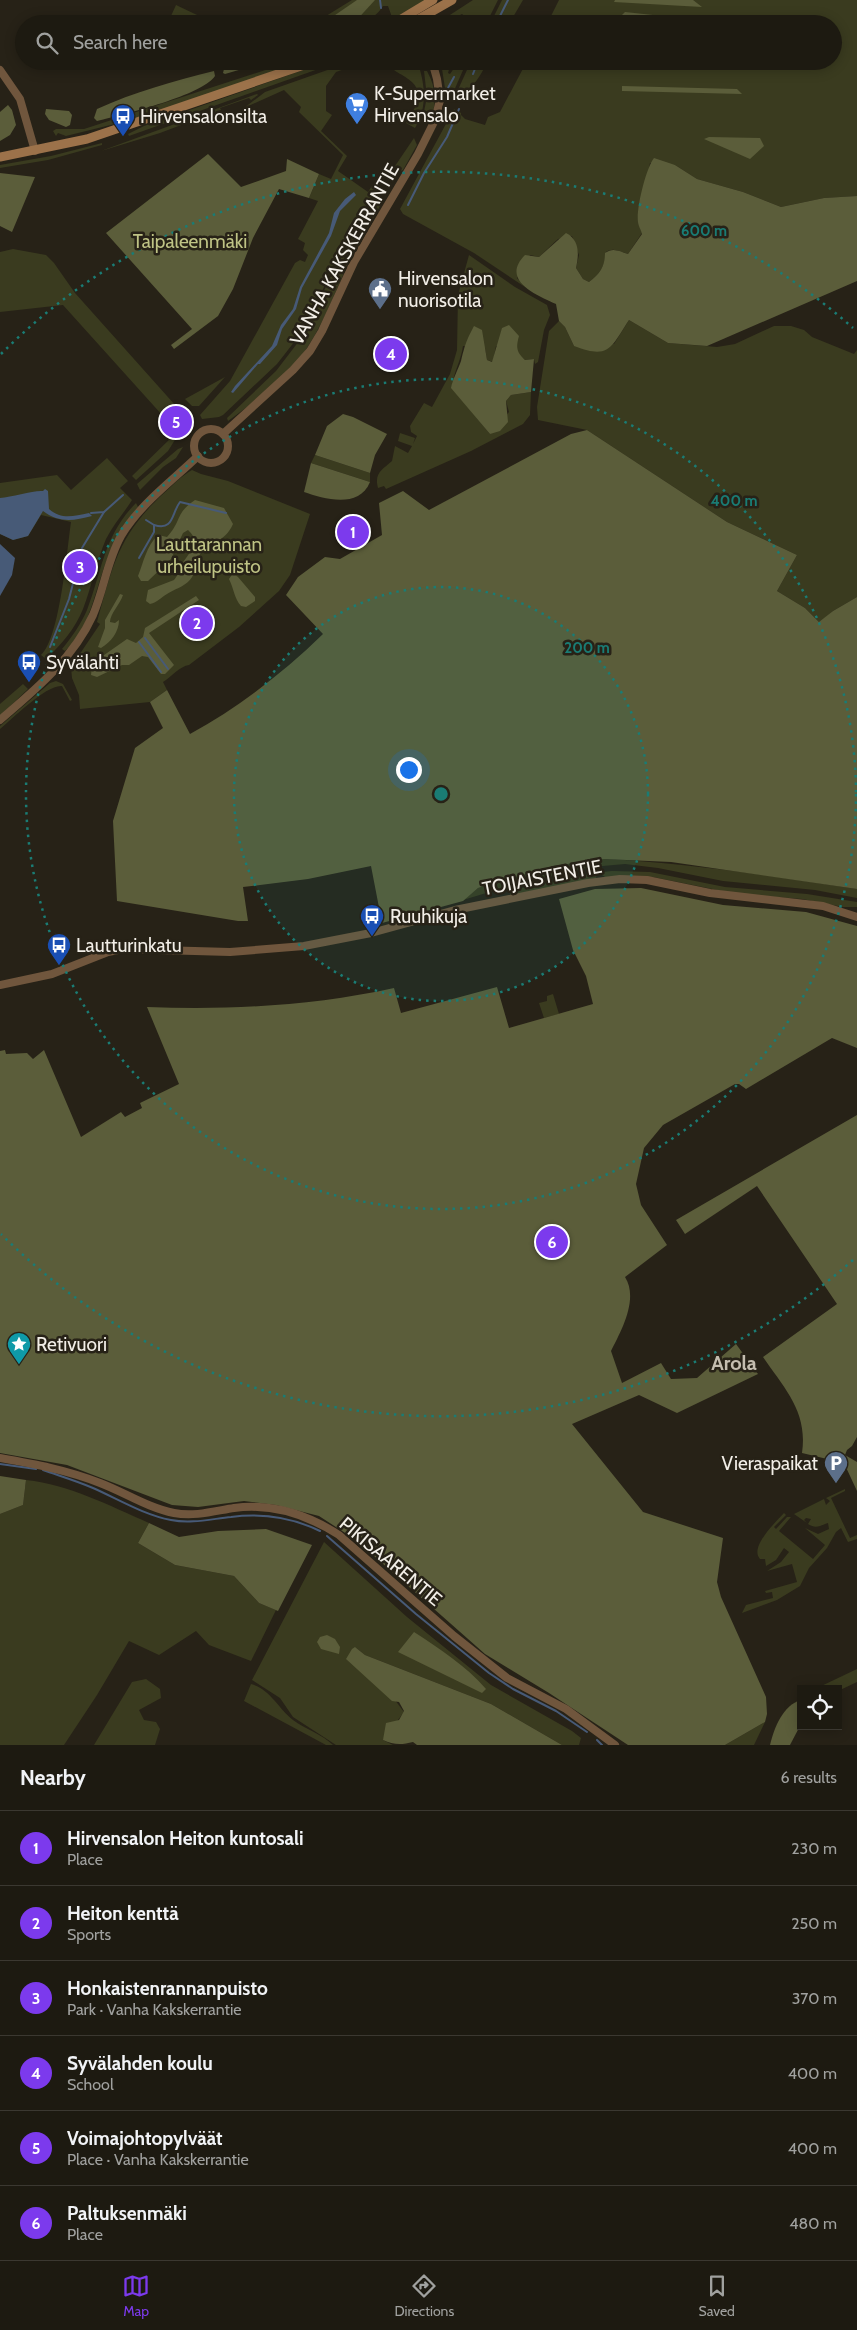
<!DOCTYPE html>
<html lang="en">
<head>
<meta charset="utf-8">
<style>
  :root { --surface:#1d1a11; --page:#2a271f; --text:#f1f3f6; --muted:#a0a19f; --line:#3b3831; --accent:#7c3aed }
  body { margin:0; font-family:Cabin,sans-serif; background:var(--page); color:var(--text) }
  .controls { position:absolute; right:15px; bottom:15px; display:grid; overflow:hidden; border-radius:0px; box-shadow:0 2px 12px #0003 }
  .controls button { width:45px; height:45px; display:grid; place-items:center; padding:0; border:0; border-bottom:1px solid var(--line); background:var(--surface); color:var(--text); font:25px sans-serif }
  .you { position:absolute; left:408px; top:769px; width:18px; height:18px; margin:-12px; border:4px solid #fff; border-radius:50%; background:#1a73e8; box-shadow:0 0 0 8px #1a73e833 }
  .badge { display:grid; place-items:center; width:32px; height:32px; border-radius:50%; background:var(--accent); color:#fff; font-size:16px; font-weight:700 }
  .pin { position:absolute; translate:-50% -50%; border:2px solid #fff; box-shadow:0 1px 5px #0006 }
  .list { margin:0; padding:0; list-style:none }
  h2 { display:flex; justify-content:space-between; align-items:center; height:65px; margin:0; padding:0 20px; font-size:21px }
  h2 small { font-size:16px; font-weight:400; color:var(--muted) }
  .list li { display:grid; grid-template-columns:32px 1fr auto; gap:15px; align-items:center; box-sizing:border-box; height:75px; padding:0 20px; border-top:1px solid var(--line) }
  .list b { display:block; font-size:19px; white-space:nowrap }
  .list p { margin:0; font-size:16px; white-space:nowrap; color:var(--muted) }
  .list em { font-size:16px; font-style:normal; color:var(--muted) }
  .icon { flex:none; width:28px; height:28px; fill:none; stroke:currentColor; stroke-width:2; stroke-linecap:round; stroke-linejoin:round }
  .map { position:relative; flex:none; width:857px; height:1745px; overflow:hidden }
  .search { position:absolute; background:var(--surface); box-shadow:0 2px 12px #0003; left:15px; right:15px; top:15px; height:55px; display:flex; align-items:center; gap:12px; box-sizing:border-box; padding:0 18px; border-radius:28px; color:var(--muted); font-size:19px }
  .sheet { height:515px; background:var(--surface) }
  nav { display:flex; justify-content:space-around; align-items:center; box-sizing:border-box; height:70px; border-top:1px solid var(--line); background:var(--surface); font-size:14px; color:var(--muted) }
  nav a { display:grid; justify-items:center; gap:2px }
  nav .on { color:var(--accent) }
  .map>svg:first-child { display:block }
</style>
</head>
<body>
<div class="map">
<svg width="857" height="1745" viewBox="0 0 857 1745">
  <rect width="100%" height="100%" fill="#272217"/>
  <g fill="#3a3b1f">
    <path d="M352,0H428L393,20L388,6H383C368,30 338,24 313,24Z"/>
    <path d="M473,0H498L486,24H475L462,14L443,24H436Z"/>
    <path d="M502,0H523L509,24H490Z"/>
    <path d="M559,0H857V196L824,198L781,207L743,192L697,179L675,165L650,163L638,222L642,233L628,254C619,251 613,247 606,252C605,266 600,274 589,282L583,279L576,268L579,255L572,236L558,239L539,257L530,255L517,278L525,287L474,253L403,214L400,209L454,109L461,113V115L465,119L485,125L488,117L500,112L527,61H833V24H547Z"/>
    <path d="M176,5L216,24H186L171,16Z"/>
    <path d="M293,61H304L139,118L74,134L66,136L58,133L56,136L53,131L56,129H84Z"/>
    <path d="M329,61H341L129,136L128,134L144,126Z"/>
    <path d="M353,61H368L336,72L326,86V111L332,115L321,131L347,156L338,171L368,192L380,173L385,176L352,227L317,302L295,341L277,364L223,415L219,417L202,419L200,415L230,381L295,263L300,260L305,262L308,255L303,250L305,243L298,239L318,201L309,198L319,174L331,179L343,155L299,112L301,107L284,90L244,108L265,92Z"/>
    <path d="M397,61H417C425,82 428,108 415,128L406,123L421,97L417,94C419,82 402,76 394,70Z"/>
    <path d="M459,61H467L453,93L448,92L445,88L442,69L445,64L450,66L448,73L450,74Z"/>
    <path d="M471,61H488C481,74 473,92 457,92Z"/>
    <path d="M424,71H427C437,89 437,105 429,124L422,121L427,97Z"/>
    <path d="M257,94L258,95L251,100L249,98L220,108L221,110L160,133L101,151Z"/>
    <path d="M414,138L417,145L403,170L399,172L393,169Z"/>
    <path d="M102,143V145L48,160L0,168V165L51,156Z"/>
    <path d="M372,202L380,206C369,226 357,245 347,266C333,297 321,330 300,358C281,382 253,403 228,421L227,418L276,371L299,341L351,236Z"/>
    <path d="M13,249L46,255L54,263L75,293L192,424V428L186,436L182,434L178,435L168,451L136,480L132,476L173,436L161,423L163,416L63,305L0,312V252Z"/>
    <path d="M469,255L515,287L547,305L550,315L544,330L538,362L535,364L534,359L525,360L518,354L516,346H496L493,362L487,360L485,348L463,346C461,361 453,373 452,388L490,434L509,412L506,401L511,395L531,392L530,415L523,424L471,451L386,489L384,486L378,488C374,473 382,470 392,461L395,446L408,453L412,446L398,441L400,433L415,438L413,444L417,436L411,432L410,426L424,403L432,407L450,374L457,350L458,295Z"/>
    <path d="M629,320L668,343L717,347L735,344L774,326H791L804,330L812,337L854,354L857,350V597L833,611L820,623L805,608L777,591L797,555L727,522L587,430L538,420L537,407L549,331L559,321L565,327L574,346L614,344Z"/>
    <path d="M225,377L199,406H192L185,399Z"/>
    <path d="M183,447L176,458L163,467L140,490L137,484L178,449Z"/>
    <path d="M315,455L370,473V482L311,463Z"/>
    <path d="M107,458L128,481L120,488L132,500C124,513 113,525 106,539C96,562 92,586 83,609C75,629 61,645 46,659L41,655C60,638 67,549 71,522L41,515L28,536L13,540L0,534V483L57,475L71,490Z"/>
    <path d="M192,470L201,474L228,481L310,514L290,575L279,591L239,627L189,665C180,666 171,677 163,682L167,690L150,702L80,709L79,695L72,678L71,667L100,624L97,622C113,565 118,536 163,494C172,486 181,476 192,470Z"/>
    <path d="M136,503L138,507C125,522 115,538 108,557C95,588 91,628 65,651L62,649C72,637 81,624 87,610C102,571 104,535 136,503Z"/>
    <path d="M56,681L63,684L72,700L70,701L62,686C47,684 12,719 0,729V726L50,683Z"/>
    <path d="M23,684L28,689L0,716V704Z"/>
    <path d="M604,859C689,863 773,876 857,889V898L815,890L723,881L658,868L625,864L591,867L506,887L463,900L478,888L553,866Z"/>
    <path d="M612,871L650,872L725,887L807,894L857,902V907H843L802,899L737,894L653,877H605L602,875V872Z"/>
    <path d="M595,873L597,874L596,878L512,896L510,894L512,890Z"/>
    <path d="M553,994L559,1014L544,1018L539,1003L547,1001V996Z"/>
    <path d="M26,1480C70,1485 108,1505 149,1523L138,1543L175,1565L234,1576L259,1603L276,1610L251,1661L209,1645L196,1631L159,1655L129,1641L97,1695L64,1745H0V1514L23,1505Z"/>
    <path d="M845,1489V1491L831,1498L850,1538L857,1535V1539L848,1542L841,1528L836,1532L827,1548L809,1568L800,1586L777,1600L742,1613L746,1605L773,1598L772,1592L766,1593L765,1591L797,1582L792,1564L767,1571L781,1562L789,1552L784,1548L776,1560L766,1566L765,1559H760C749,1547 776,1522 784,1513L786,1515L774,1527L776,1529L787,1517H791L779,1531L813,1559L825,1545L805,1528L818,1534L829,1529L828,1523C819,1526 816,1529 808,1524L811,1519L806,1518L804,1520L807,1523L794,1514L824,1499L826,1505L830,1501L826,1498Z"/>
    <path d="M324,1542L407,1617L491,1685L572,1731L581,1738L579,1745H562L491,1704L365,1655L355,1647L404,1712L383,1740L393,1745H336L293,1717L280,1698L252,1680Z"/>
    <path d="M857,1669V1682L838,1691V1689H815Z"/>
    <path d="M146,1679L160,1689L161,1698L139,1710L144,1720L156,1722L160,1729L155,1745H94L132,1682Z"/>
    <path d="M251,1684C270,1689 278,1708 293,1720C305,1729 322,1734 333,1745H326L244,1701Z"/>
    <path d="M765,1722L754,1745H725Z"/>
  </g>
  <g fill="#5b5d3a">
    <path d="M357,0H375L353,24H322Z"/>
    <path d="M615,0H693L702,7L614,2Z"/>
    <path d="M625,12L718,22L717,24H621L618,19Z"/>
    <path d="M226,61H270L225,74L223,73Z"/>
    <path d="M214,71L215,76C203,95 125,114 101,120L97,121L94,118L97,109C134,92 174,81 214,71Z"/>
    <path d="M622,86L737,89L742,94L622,91Z"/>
    <path d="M8,105L12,110L16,125L10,135L0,141V112Z"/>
    <path d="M46,109L69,111L72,115L70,125L66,127L49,120L45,114Z"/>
    <path d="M709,137L760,138L764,146L750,159L704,139Z"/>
    <path d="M208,154L241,187L286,171L287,159L319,174L309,198L279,189L253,238L233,289L218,316L174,349L171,345L192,329L106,233Z"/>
    <path d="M654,158L675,165L697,179L743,192L781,207L824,198L857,196V281L707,346L668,343L629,320C611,347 610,360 574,346L565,327L559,321L556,304C536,295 500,280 525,255L539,257L566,233C580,240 579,255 576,268L583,279L589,282C600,274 605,266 605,253C613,247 619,251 628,254L642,234C641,230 638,225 638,222C636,209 646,168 654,158Z"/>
    <path d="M0,173L35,177L12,232L0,226Z"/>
    <path d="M509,325L519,336C516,347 516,352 525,360L534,359L531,392L511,395L506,401L508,422L500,431L490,434L451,388C453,378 458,370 461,361C465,345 466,341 474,326L482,330L487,360L492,362L502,328Z"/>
    <path d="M343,414L353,417L387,434L375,455L370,473L315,455L327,426Z"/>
    <path d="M587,430L727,522L797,555L777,591L805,608L819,622L833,611L857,597V889L671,862L604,859L553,866L478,888L463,901L382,923L371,866L308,879L243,887L248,921H238L117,901L113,821L135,748L163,728L150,702L167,690L190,734C239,707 283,673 323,634L286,595L298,577L325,557L340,559L382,535L379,503L403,491L429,510L571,434Z"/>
    <path d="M311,463L370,482C359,509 324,499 304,492Z"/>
    <path d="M195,500L224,508L233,524C224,544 213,538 202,552C196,558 197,566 194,573C189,586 176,588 167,594C160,598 158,602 150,604L146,601L148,590L174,580C178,575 179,571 181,566C187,554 203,543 188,530L183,533L171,559L148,581H141L138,576C144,561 146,547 158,535L167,537C182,521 175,513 195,500Z"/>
    <path d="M233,573L238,577L255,597V601L246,607L241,606C234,598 234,589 229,579Z"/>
    <path d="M120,594L123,595C120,604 110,614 110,622L115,623L119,620C119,632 111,642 101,648L98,647L105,628V620Z"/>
    <path d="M196,596L199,600L149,633L174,665L165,674H161L148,657L142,656L129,665H122L97,677L91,675L92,666L97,660L127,639L136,643L143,637L145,628Z"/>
    <path d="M641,888L723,905L806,912L857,926V1048L832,1038L746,1089L739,1084H735L663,1125L644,1148L636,1184L641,1205L667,1245L625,1277C639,1299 621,1331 611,1351L622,1383L661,1363L671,1379L697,1378L736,1344L758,1374L677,1413L639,1395L572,1424L643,1512L723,1538L717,1582L721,1597L766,1697L767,1714L765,1722L725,1745H628L549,1693L485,1654L356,1540L319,1516L276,1505L244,1501L198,1507L172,1505L67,1465L0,1453V1051L5,1050L6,1054L27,1053L33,1059L44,1050L81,1137L121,1112L125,1117L142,1108L140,1103L179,1084L147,1007C231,1010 312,1006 394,988L401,1013L497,987L509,1028L593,1004L586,976L573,950L559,899L595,889Z"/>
    <path d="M857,1115V1437L852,1446L847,1450L845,1455L857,1462V1491L844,1463L802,1453C808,1412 785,1389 763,1357L837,1304L757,1186L685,1234L676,1220Z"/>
    <path d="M0,1476L26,1480L23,1505L0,1514Z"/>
    <path d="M149,1523L179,1537L218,1531L266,1529L312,1545L278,1611L259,1603L234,1576L175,1565L138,1543Z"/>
    <path d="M414,1632C440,1649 465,1665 486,1689L482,1693L398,1652Z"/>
    <path d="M327,1635L335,1639L340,1647L339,1654L321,1649L317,1642L320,1637Z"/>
    <path d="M355,1647L365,1655L491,1704L562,1745H417L413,1742C402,1745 393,1745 383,1740L386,1723L399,1720L404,1711L399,1702L392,1701L346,1659L352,1649Z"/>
    <path d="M801,1700V1724L790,1745H770C774,1728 783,1705 801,1700Z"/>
  </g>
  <g fill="#475a77">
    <path d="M354,192L356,195L340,211L331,236L302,288L296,309L282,329L277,345L260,364H258L233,393L231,392L235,386L272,346L281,325L293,309L300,287L329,233L334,213L345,199Z"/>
    <path d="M45,489L48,491L49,509C62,520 73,516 89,513L92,516C73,521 59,523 43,511L28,536L13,540L0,534V498C12,497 34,490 43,491Z"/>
    <path d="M0,544L15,558L12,575L0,596Z"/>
  </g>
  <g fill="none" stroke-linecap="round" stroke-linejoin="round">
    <g stroke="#475a77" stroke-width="2">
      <path d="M380,0L381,8"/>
      <path d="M496,24L508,0"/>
      <path d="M473,74L478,61"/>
      <path d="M448,88L454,77"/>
      <path d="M408,205L424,173L447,137L459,109"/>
      <path d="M91,513L104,512L123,495"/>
      <path d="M154,525C174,531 171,514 180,502L226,513"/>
      <path d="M139,558L154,532V525L146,520"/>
      <path d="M145,638L168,669"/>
      <path d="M139,642L161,672"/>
      <path d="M50,647L69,599L82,548L104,512"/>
      <path d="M0,1464L36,1469"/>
      <path d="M43,1470C60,1476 77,1481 93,1488C118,1499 144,1515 171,1520C191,1524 211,1519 231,1517C262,1513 291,1517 320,1531"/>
      <path d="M327,1536L416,1614L489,1673L513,1689L556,1711L587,1732"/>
      <path d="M597,1740L602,1745"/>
    </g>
    <g stroke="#70563d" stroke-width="8">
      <path d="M0,70L20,99L35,151"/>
      <circle cx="211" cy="446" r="17"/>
      <path d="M223,434L293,370L310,351L322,331L354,262L418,154L435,120L440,100L437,79L432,61"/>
      <path d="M0,720C35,690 73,659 93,615C104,589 107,561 121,536C140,504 172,481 198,456"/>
      <path d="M0,985L52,974L108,952L123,949L230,952L304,946L371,933L455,910L588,883L620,879L647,880L710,893L823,906L857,917"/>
      <path d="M0,1458C34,1464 67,1470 100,1483C124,1492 148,1508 174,1513C194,1517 215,1511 234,1508C272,1503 308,1515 339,1535L454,1636L507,1678L566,1709L615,1745"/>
    </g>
    <g stroke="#9c724a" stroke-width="9">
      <path d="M393,24L433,0"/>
      <path d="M410,24L452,0"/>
      <path d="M0,157L87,139L316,61"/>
    </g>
  </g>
  <circle cx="441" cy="794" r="207" fill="#1a7c74" fill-opacity=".12"/>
  <g fill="none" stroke="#1a7c74" stroke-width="2.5" stroke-dasharray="2.5 5">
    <circle cx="441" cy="794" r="207"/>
    <circle cx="441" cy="794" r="415"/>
    <path d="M853 1260A622 622 0 0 1 1 1234M1 354A622 622 0 0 1 853 328"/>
  </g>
  <defs>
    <g id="supermarket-pin" transform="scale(1.25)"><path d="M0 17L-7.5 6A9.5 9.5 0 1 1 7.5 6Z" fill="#3f7fe0" stroke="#272217"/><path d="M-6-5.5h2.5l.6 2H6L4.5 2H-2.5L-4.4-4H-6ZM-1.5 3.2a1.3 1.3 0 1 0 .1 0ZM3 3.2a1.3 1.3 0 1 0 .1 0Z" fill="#fff"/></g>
    <g id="bus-pin" transform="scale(1.25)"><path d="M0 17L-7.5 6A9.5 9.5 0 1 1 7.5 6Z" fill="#1a4fb4" stroke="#272217"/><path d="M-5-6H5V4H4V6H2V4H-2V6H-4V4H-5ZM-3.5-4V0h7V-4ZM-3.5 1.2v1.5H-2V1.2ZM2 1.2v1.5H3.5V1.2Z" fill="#fff"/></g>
    <g id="civic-pin" transform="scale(1.25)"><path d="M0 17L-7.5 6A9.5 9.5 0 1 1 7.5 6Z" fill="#5c6f8a" stroke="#272217"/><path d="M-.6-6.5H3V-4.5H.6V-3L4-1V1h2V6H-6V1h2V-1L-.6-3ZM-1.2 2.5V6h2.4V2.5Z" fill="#fff"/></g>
    <g id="sight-pin" transform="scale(1.25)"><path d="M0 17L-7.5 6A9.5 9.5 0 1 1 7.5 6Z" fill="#0f9aa8" stroke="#272217"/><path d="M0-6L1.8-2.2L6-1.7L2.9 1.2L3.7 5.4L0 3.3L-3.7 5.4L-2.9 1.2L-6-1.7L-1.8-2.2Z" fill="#fff"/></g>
    <g id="parking-pin" transform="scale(1.25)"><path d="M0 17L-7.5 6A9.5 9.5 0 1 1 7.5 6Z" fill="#5c6f8a" stroke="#272217"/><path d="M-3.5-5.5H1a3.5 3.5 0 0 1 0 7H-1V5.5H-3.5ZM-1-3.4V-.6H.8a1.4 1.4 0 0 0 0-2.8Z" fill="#fff"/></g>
  </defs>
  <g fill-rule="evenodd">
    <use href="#supermarket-pin" x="357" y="104"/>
    <use href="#bus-pin" x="123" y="116"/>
    <use href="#civic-pin" x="380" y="289"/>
    <use href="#bus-pin" x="29" y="662"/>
    <use href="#bus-pin" x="372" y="916"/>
    <use href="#bus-pin" x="59" y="945"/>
    <use href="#sight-pin" x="19" y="1344"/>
    <use href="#parking-pin" x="836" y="1463"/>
  </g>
  <g text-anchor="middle" stroke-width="5" stroke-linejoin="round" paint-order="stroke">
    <g font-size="19" fill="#f2eee7" stroke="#272217" text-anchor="start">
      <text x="374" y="100">K-Supermarket<tspan x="374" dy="22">Hirvensalo</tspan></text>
      <text x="140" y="123">Hirvensalonsilta</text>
      <text x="398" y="285">Hirvensalon<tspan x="398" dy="22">nuorisotila</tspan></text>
      <text x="46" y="669">Syvälahti</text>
      <text x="390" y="923">Ruuhikuja</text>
      <text x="76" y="952">Lautturinkatu</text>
      <text x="36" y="1351">Retivuori</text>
      <text x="818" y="1470" text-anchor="end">Vieraspaikat</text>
    </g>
    <g font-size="19" fill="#bfc385" stroke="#272217">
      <text x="190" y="248">Taipaleenmäki</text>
      <text x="209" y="551">Lauttarannan<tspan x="209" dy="22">urheilupuisto</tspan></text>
    </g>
    <g font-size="19" fill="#f2eee7" stroke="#272217">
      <text transform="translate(344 254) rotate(-61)" y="7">VANHA KAKSKERRANTIE</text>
      <text transform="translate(542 877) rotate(-11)" y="7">TOIJAISTENTIE</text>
      <text transform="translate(391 1561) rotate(40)" y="7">PIKISAARENTIE</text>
    </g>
    <g font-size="20" font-weight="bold" fill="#c4bdaf" stroke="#272217">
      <text x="734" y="1370">Arola</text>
    </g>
  </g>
  <circle cx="441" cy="794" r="8" fill="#1a7c74" stroke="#272217" stroke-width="2.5"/>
  <g font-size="15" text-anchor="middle" font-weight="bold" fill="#1a7c74" stroke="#272217" stroke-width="5" stroke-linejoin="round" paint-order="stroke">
    <text x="704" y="236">600 m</text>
    <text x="734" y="506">400 m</text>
    <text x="587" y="653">200 m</text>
  </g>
</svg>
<div class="controls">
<button><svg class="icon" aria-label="locate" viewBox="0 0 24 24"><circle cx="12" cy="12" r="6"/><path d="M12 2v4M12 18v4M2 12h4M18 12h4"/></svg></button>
</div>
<div class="you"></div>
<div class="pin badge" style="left:353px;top:532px">1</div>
<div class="pin badge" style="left:197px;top:623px">2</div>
<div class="pin badge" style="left:80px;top:567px">3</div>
<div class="pin badge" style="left:391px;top:354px">4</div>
<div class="pin badge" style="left:176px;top:422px">5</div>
<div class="pin badge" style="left:552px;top:1242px">6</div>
<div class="search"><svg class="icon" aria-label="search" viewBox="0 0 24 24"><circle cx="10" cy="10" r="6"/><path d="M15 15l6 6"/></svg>Search here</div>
</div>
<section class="sheet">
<h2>Nearby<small>6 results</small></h2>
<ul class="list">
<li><span class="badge">1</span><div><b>Hirvensalon Heiton kuntosali</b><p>Place</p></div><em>230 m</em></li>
<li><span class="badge">2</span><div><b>Heiton kenttä</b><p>Sports</p></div><em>250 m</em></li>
<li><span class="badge">3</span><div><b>Honkaistenrannanpuisto</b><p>Park · Vanha Kakskerrantie</p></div><em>370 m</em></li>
<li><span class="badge">4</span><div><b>Syvälahden koulu</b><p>School</p></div><em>400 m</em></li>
<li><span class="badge">5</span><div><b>Voimajohtopylväät</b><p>Place · Vanha Kakskerrantie</p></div><em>400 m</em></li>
<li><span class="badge">6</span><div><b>Paltuksenmäki</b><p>Place</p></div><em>480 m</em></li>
</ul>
</section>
<nav>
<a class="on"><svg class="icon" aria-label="map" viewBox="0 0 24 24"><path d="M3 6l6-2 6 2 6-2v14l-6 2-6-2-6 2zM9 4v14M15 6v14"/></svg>Map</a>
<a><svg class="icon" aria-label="directions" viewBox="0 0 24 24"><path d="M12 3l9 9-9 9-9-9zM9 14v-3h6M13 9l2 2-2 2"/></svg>Directions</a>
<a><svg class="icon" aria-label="saved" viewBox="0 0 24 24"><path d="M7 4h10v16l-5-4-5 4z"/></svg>Saved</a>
</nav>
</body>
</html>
